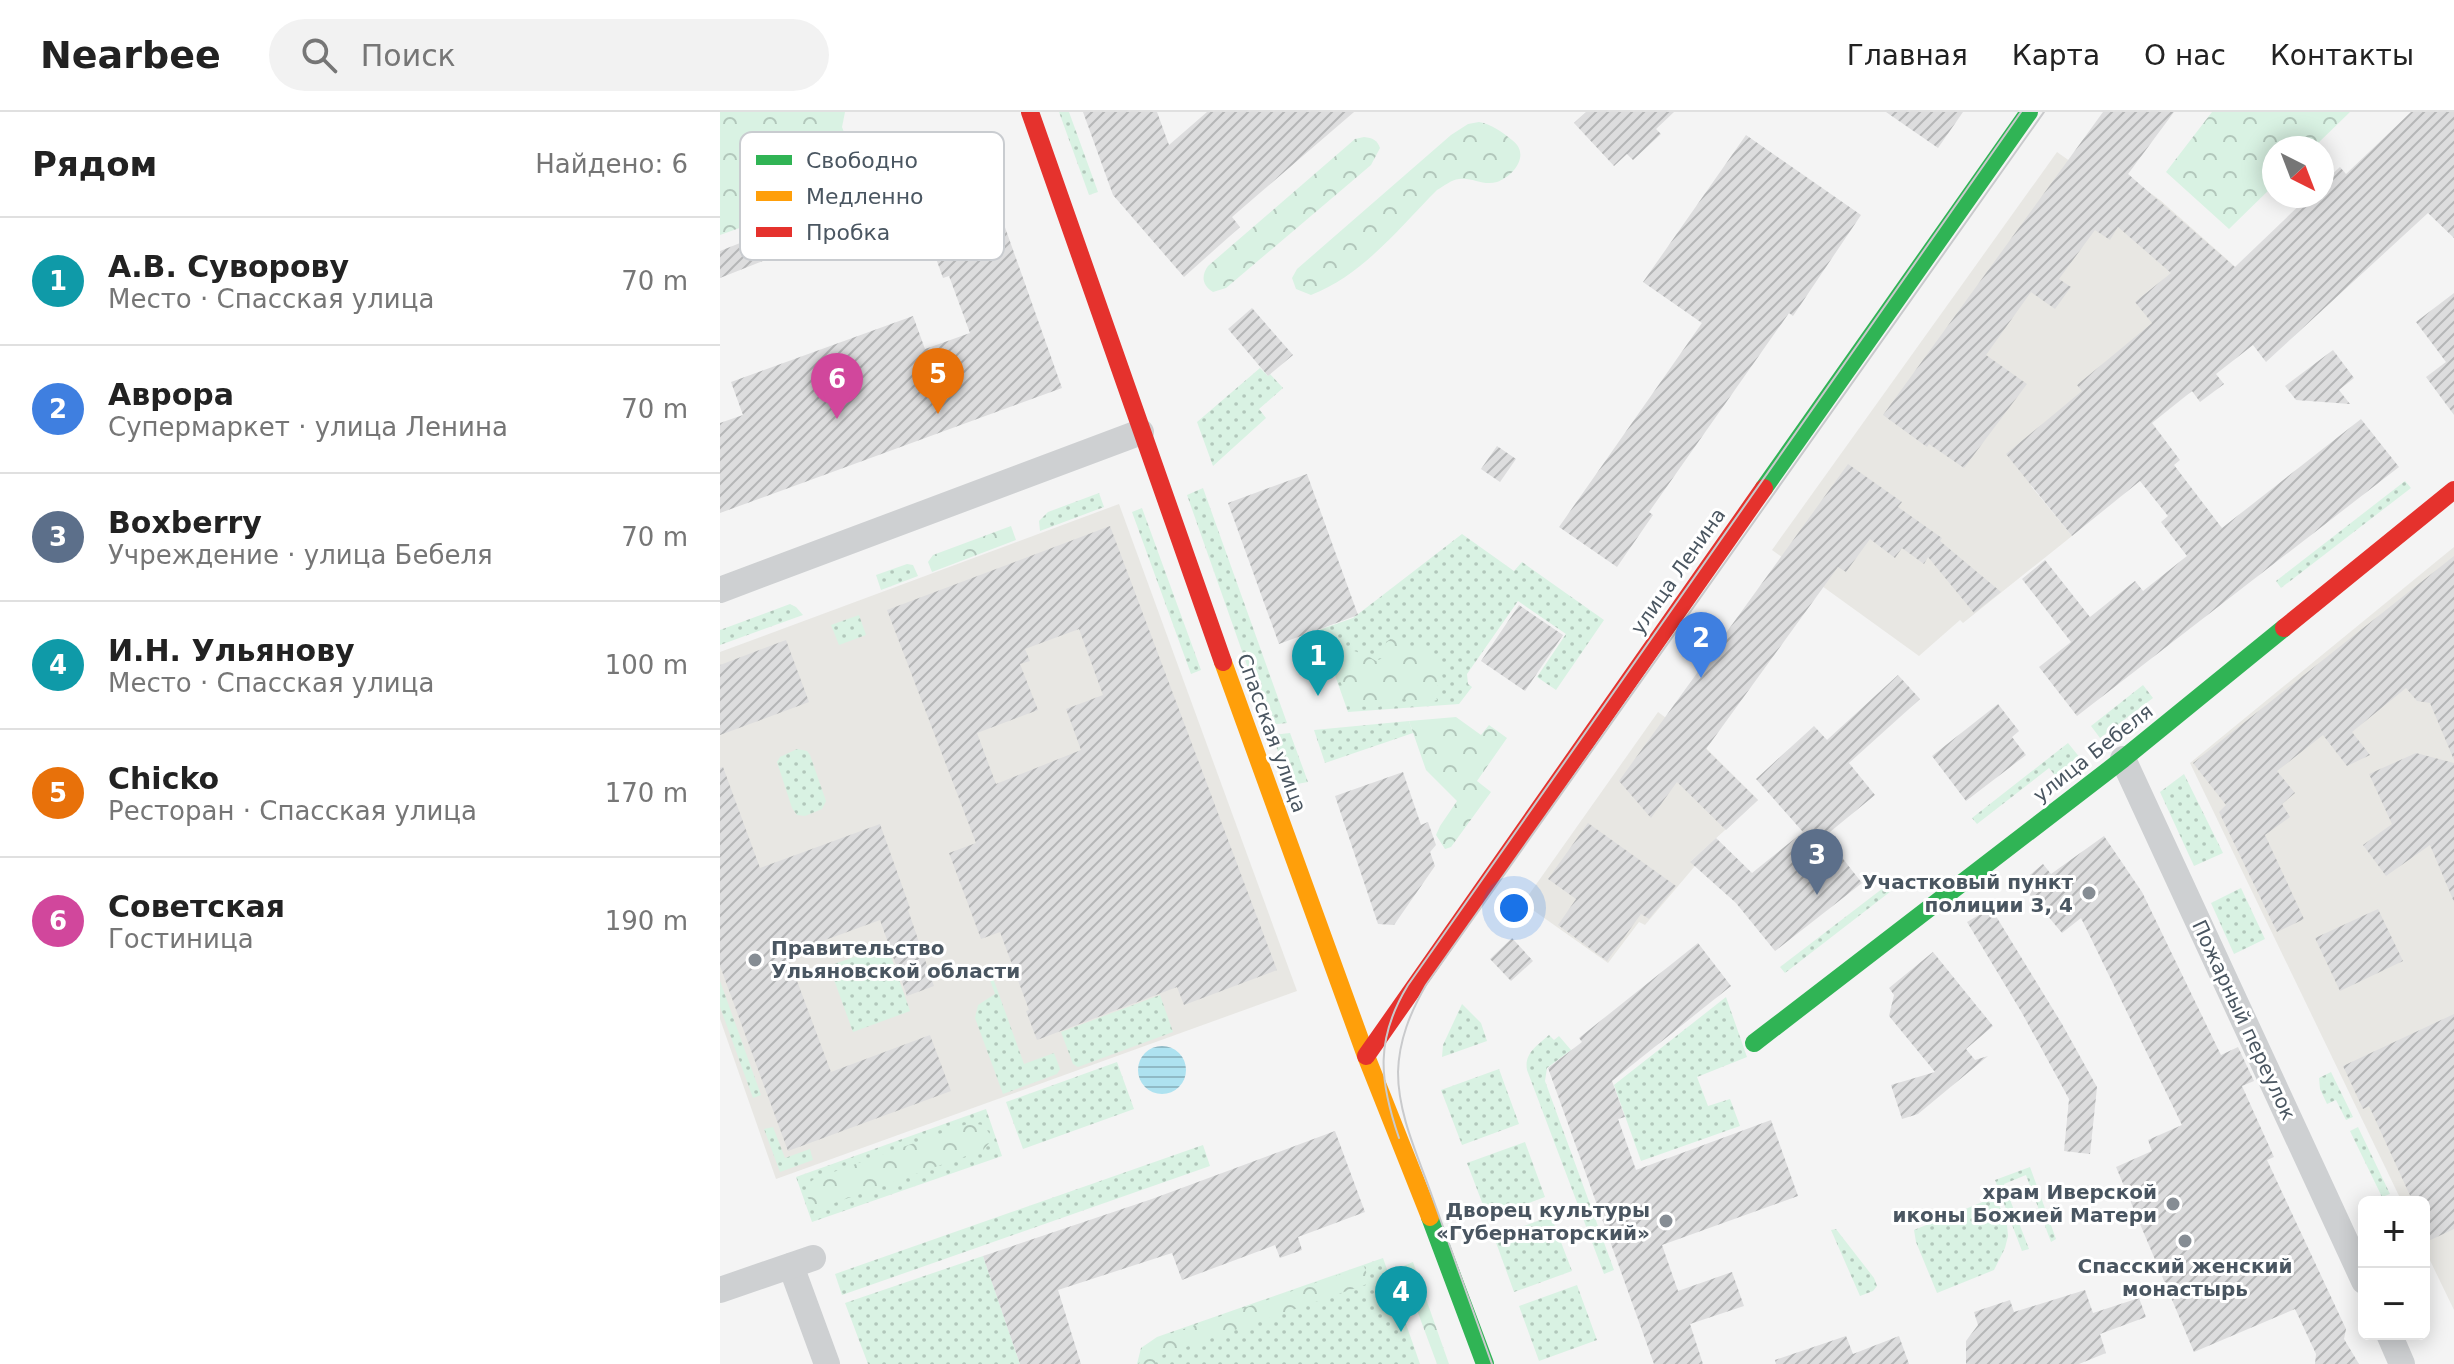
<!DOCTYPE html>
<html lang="ru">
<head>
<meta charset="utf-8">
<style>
  :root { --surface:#fff; --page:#f2f2f2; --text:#222; --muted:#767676; --line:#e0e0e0; --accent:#0b8043 }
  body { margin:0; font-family:"DejaVu Sans",sans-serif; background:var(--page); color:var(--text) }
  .controls { position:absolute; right:24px; bottom:24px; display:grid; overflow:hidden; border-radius:12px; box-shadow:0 4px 20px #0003 }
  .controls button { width:72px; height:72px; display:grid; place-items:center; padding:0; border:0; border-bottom:2px solid var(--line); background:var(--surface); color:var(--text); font:40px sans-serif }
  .compass { position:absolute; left:1542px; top:24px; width:72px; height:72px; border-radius:50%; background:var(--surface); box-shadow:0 4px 20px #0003; rotate:138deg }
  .you { position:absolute; left:794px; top:796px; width:28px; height:28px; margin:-20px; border:6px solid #fff; border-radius:50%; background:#1a73e8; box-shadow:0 0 0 12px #1a73e833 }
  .badge { display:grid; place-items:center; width:52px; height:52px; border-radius:50%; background:var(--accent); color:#fff; font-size:26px; font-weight:700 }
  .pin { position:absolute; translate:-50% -66px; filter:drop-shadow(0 2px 4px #0008) }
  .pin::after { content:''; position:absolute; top:42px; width:28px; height:24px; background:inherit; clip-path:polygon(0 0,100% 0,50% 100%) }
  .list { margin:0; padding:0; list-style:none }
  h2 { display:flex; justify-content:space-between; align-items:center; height:104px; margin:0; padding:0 32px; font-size:34px }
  h2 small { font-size:26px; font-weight:400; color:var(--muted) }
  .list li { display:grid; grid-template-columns:52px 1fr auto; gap:24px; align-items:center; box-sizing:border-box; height:128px; padding:0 32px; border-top:2px solid var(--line) }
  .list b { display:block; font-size:30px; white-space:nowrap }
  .list p { margin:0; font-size:26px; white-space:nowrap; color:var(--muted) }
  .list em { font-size:26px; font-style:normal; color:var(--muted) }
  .icon { flex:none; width:44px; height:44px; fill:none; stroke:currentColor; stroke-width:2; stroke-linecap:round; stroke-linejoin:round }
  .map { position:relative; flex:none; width:1734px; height:1252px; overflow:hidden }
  header { display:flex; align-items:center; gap:48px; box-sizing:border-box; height:112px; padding:0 40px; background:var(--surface); border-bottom:2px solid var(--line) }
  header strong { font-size:38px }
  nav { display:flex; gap:44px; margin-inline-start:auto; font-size:28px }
  .search { width:560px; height:72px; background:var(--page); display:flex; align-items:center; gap:20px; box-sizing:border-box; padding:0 28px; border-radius:44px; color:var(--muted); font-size:30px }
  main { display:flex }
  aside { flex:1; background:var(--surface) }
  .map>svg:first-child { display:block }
</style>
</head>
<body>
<header>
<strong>Nearbee</strong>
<div class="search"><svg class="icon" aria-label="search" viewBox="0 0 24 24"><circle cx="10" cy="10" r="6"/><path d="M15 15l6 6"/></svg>Поиск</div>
<nav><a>Главная</a><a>Карта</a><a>О нас</a><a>Контакты</a></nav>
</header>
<main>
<aside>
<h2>Рядом<small>Найдено: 6</small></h2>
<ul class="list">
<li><span class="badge" style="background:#0f9aa8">1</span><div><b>А.В. Суворову</b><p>Место · Спасская улица</p></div><em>70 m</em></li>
<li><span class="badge" style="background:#3f7fe0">2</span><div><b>Аврора</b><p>Супермаркет · улица Ленина</p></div><em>70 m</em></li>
<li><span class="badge" style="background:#5c6f8a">3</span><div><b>Boxberry</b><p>Учреждение · улица Бебеля</p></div><em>70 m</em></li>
<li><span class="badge" style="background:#0f9aa8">4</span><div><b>И.Н. Ульянову</b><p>Место · Спасская улица</p></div><em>100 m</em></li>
<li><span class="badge" style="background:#e8710a">5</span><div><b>Chicko</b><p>Ресторан · Спасская улица</p></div><em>170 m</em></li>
<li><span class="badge" style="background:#d1479c">6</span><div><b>Советская</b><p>Гостиница</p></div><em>190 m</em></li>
</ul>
</aside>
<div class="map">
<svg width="1734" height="1252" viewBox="0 0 1734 1252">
  <defs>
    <pattern id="grass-dots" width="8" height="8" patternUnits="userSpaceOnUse" patternTransform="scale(2)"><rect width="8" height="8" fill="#d9f2e3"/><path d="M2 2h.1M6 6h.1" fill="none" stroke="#b2c7bb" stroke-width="1.8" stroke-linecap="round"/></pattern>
    <pattern id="forest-crowns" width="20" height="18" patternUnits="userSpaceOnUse" patternTransform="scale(2)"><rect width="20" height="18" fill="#d9f2e3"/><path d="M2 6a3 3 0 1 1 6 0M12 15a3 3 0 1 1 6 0" fill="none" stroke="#b2c7bb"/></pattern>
    <pattern id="water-rules" width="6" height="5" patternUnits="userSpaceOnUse" patternTransform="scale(2)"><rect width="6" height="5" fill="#aee2f0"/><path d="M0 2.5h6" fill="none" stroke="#90bac6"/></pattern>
    <pattern id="building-hatch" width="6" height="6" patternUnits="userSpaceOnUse" patternTransform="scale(2)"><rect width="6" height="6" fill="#ddddde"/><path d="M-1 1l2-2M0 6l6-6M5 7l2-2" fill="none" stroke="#b5b6b7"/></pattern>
  </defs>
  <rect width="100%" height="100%" fill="#f4f4f4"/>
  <g fill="#e8e7e3">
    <path d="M1337,40L1392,79L1404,62L1440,88L1510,150L1543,186L1311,374L1352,424L1243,511L1240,508L1199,544L1052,438Z"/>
    <path d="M399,392L577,879L56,1067L0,907V540Z"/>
    <path d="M1734,435V1198L1704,1136V1090H1682L1470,651Z"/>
    <path d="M938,600L984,634L1038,688L971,749L975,754L925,813L919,810L888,851L803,791Z"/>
  </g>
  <g fill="url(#grass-dots)">
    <path d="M339,0H349L378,80L369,83Z"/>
    <path d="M540,256L548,264L550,262L563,276L539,297L546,306L493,354L477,310Z"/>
    <path d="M1685,369L1691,376L1561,476L1556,469Z"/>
    <path d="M483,376L567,611L548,613L467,383Z"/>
    <path d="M379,381L384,395L320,419L319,409L328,400Z"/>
    <path d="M422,396L481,558L471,562L412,400Z"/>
    <path d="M742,422L794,459L802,450L884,508L836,578L817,565L846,522L798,489L747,562L748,572L752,575L739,592L628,600L599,518L633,506Z"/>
    <path d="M187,452L193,453L198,464L161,478L156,463Z"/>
    <path d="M70,492L76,495L83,503L0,533V518Z"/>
    <path d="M139,503L146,523L119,533L111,513Z"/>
    <path d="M1423,573L1433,586L1380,626L1371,614Z"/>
    <path d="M689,609L693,621L605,651L594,618Z"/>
    <path d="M570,621L588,670L577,672L565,659L552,623Z"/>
    <path d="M1348,631L1365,652L1341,671L1329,656L1257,712L1252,706Z"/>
    <path d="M77,637L87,639L90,643L106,689L102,697L85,704L77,703L72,696L57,650L60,645Z"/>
    <path d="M1464,662L1503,741L1474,754L1440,680Z"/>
    <path d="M1171,770L1175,776L1065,861L1060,855Z"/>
    <path d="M1521,776L1545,827L1514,842L1491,791Z"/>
    <path d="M167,833L190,899L133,920L109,854Z"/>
    <path d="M273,866L304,952L334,941L340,957L337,962L283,982L255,906L258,893L275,882L270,868Z"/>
    <path d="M0,869L41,983L33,986L0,895Z"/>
    <path d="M440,883L453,920L358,955L353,952L341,920Z"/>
    <path d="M1006,885L1027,945L977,965L988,994L1010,987L1020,1014L921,1049L894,973Z"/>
    <path d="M742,892L761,911L767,929L722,945L723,933Z"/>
    <path d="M829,923L834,928L839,924L851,938L827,956L825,969L894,1158L884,1162L807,958C804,941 817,934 829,923Z"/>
    <path d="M397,950L414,997L303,1037L286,990Z"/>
    <path d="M779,957L799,1012L742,1033L721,978Z"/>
    <path d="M1611,960L1633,1005L1626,1008L1616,988L1607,992L1600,977L1599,966Z"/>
    <path d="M266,997L282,1044L92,1110L76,1065Z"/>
    <path d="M53,1015L65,1046L90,1037L93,1048L60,1060L44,1017Z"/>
    <path d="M1638,1015L1670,1082L1662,1085L1630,1019Z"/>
    <path d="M805,1030L825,1085L768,1106L747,1051Z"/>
    <path d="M483,1033L490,1054L122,1183L115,1162Z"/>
    <path d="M1310,1055L1336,1127L1331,1130L1306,1063L1284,1072L1309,1137L1302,1139L1275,1068Z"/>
    <path d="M1265,1089L1278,1090L1287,1113L1288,1124L1285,1136L1274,1158L1217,1181L1196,1130L1194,1118Z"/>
    <path d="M831,1104L852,1159L794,1180L774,1125Z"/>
    <path d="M1116,1117L1154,1166L1157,1174L1153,1179L1140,1184L1111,1118Z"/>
    <path d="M263,1144L300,1252H148L125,1191Z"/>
    <path d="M663,1146L700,1252H417L421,1236L437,1225Z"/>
    <path d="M857,1173L877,1228L819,1249L799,1194Z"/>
  </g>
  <g fill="url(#forest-crowns)">
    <path d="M0,0H125L122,15L143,72L0,123Z"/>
    <path d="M1492,0H1630L1593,36H1554V73L1509,117L1446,60Z"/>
    <path d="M759,10C771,12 782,20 792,28C811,42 794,64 777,70C763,74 752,65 739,67C731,68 724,74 717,78C679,116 643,163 591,183L576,177L572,166L577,157L731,23L748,12Z"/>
    <path d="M644,25C653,26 657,28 660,36L651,53L506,176L493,180C482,173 481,164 488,154L635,27Z"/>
    <path d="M291,414L296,428L212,460L208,450L213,443Z"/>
    <path d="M672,526L688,535H703L718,551L723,567L714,578L717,588C704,593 692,592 681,585L659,595L635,594C622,580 615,557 612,538L617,534C632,539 643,540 656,549L665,545L666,530Z"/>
    <path d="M736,605L761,623L769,613L787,626L757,669L771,680L731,735L725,737L716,723L720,714L737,689L706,658L689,609Z"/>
    <path d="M250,1011L263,1013L269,1021L270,1030L263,1038L103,1095L92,1092L86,1083L87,1073L94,1067Z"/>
    <path d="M693,1150L729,1252H717L681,1155Z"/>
    <path d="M644,1154L650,1171L434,1246L436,1252H419L425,1234L438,1226Z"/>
  </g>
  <circle fill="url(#water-rules)" cx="442" cy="958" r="24"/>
  <g fill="url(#building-hatch)" fill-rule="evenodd">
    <path d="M363,0H437L449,33L487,0H634L512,105L520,115L464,165L393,83Z"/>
    <path d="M866,0H954L936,17L941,22L913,48L907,42L894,54L854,11Z"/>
    <path d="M1166,0H1243L1218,36Z"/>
    <path d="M1383,0H1454L1408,62L1515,155L1589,84H1602V71L1620,55L1626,62L1691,0H1734V126L1708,101L1546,250L1533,233L1496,262L1504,272L1480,290L1472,279L1432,311L1460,348L1454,353L1502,416L1641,307L1679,355L1357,604L1319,555L1351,530L1302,467L1325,448L1370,505L1415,469L1423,479L1467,444L1441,410L1448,404L1420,369L1352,424L1286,342L1362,279L1357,273L1432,211L1415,190L1451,161L1398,115L1390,128L1375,118L1339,167L1351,175L1335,197L1311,180L1266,243L1307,272L1244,356L1209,332L1207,335L1163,303Z"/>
    <path d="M1026,23L1141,103L1073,204L1069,201L929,400L933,403L897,455L839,415L982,211L923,170Z"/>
    <path d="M259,42L342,276L0,401V311L23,303L11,270L193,204L205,237L250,221L229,164L223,166L213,138L224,133L199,64Z"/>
    <path d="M148,73L159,103L0,166V139L80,107L78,101Z"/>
    <path d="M1734,181V303L1706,265L1726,250L1696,210Z"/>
    <path d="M532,196L573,243L548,264L508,217Z"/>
    <path d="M1613,238L1634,266L1619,278L1630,292L1576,288L1565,274Z"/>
    <path d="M777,334L796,347L780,370L761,357Z"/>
    <path d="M1128,352L1182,390L1178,395L1222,426L1220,429L1281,480L1254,501L1208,445L1204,452L1182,436L1175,446L1150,427L1126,460L1118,455L986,637L1038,688L1006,718L957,670L931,706L899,669Z"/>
    <path d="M587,362L638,503L559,532L508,391Z"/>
    <path d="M390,414L557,858L464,893L457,875L317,928L306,899L309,898L280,820L261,827L229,741L256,731L167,498ZM359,517L383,583L346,597L361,638L276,672L257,621L318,598L300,552L310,549L305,537Z"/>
    <path d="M1734,444V648L1710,591L1697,589L1686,576L1632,620L1650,643L1627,654L1603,623L1557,659L1575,681L1562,692L1570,705L1545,723L1584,807L1557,820L1499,700L1506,693L1473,651Z"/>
    <path d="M799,493L843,523L805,579L761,549Z"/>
    <path d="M66,528L89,590L0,623V553Z"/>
    <path d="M1178,563L1200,587L1129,651L1155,683L1105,724L1142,771L1055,839L1016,791L970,750L996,726L1032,761L1083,720L1036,667L1094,614L1107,628Z"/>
    <path d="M1278,592L1299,619L1292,625L1306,643L1246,689L1212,644Z"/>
    <path d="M1696,641L1734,651V790L1710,733L1666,764L1643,733L1672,712L1649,662Z"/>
    <path d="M3,655L40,756L160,712L190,796L188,798L214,874L187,884L160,808L67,842L111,960L210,923L231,979L68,1039L0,854V656Z"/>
    <path d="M683,660L701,713L708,710L716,733L710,740L715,754L674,813L658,812L615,684Z"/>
    <path d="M868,711L956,774L929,807L921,802L887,849L838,813L856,787L828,767Z"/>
    <path d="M1384,724L1422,780L1501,943L1518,935L1534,969L1522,974L1554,1045L1547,1048L1626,1217L1624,1227L1639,1252H1595L1596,1242L1575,1197L1474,1240L1396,1055L1432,1039L1428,1028L1462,1013L1361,806L1342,821L1300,771L1323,752L1331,762Z"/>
    <path d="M1271,796L1342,912L1377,975L1370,1042L1344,1039L1349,987L1302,901L1247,810Z"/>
    <path d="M1658,797L1683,849L1620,879L1595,826Z"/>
    <path d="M792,826L813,849L791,869L770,847Z"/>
    <path d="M978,831L1011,874L892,969L905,1005L898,1007L916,1058L1051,1008L1078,1084L942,1133L958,1179L1012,1160L1024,1194L970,1212L983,1252H934L828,956L862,930L859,926Z"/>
    <path d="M1213,840L1273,914L1246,937L1255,948L1268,944L1198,1002L1182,1007L1171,973L1215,960L1169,904L1174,883L1169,876Z"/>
    <path d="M1734,902V1117L1704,1131V1090H1693L1649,994L1643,997L1623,954Z"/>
    <path d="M615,1019L645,1100L578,1125L582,1138L560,1146L555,1133L462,1168L452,1141L338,1178L361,1252H300L263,1144L432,1087Z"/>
    <path d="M1365,1178L1373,1201L1419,1186L1426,1205L1380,1222L1386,1241L1359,1252H1246V1229L1258,1213L1254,1200L1290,1188L1294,1200Z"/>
    <path d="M1126,1224L1133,1242L1179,1224L1189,1252H1056L1055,1248Z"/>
  </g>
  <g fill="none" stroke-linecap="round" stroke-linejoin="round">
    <g stroke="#ced0d2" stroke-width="26">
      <path d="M0,478L421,320"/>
      <path d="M1403,647L1644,1169"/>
      <path d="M71,1154L107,1252"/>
      <path d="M0,1178L93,1146"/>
      <path d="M1669,1222L1682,1252"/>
    </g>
    <g stroke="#30b455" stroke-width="18">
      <path d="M1044,376L1309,0"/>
      <path d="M1034,931L1403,647L1564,516"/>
      <path d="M710,1105L765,1252"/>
    </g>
    <path stroke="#ff9f0a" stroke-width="18" d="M503,550L646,944L710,1105"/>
    <g stroke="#e5322d" stroke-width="18">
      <path d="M310,0L503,550"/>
      <path d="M1564,516L1734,378"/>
      <path d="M646,944L1044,376"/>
    </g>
    <g stroke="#c9cacc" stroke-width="2">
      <path d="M679,1026C659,968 655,927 688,873L1301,0"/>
      <path d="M772,1252C752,1196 732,1140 712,1084C698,1044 678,1003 678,960C679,928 690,901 706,873L1324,0"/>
    </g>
  </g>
  <g fill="#868d94" stroke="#fff" stroke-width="3">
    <circle cx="1369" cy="781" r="8"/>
    <circle cx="35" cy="848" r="8"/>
    <circle cx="1453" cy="1092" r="8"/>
    <circle cx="946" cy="1109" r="8"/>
    <circle cx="1465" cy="1129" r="8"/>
  </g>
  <g text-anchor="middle" stroke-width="6" stroke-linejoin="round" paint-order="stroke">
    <g font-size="20" fill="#4a5661" stroke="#fff">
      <text transform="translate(958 459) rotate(-55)" y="7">улица Ленина</text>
      <text transform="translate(552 621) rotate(70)" y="7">Спасская улица</text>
      <text transform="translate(1373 641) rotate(-38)" y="7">улица Бебеля</text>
      <text transform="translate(1524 908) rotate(65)" y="7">Пожарный переулок</text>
    </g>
    <g font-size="20" font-weight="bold" fill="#4a5661" stroke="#fff" text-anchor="end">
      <text x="1353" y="777">Участковый пункт<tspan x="1353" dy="23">полиции 3, 4</tspan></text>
      <text x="51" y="843" text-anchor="start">Правительство<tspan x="51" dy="23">Ульяновской области</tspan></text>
      <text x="1437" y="1087">храм Иверской<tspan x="1437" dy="23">иконы Божией Матери</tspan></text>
      <text x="930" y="1105">Дворец культуры<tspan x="930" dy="23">«Губернаторский»</tspan></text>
      <text x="1465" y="1161" text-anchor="middle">Спасский женский<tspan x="1465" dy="23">монастырь</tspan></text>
    </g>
  </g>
  <rect x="20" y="20" width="264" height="128" rx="12" fill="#fff" stroke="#c9ccd0" stroke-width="2"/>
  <rect x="36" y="43" width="36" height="10" fill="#30b455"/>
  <rect x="36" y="79" width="36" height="10" fill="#ff9f0a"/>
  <rect x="36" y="115" width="36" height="10" fill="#e5322d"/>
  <g font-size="22" fill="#4a5661">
    <text x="86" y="56">Свободно</text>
    <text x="86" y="92">Медленно</text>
    <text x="86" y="128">Пробка</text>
  </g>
</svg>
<div class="controls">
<button>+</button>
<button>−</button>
</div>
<svg class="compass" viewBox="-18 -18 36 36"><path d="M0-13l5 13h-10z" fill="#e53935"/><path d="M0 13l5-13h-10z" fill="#767676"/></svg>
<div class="you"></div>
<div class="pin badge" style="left:598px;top:584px;background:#0f9aa8">1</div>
<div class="pin badge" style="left:981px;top:566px;background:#3f7fe0">2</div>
<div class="pin badge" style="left:1097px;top:783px;background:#5c6f8a">3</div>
<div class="pin badge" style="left:681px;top:1220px;background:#0f9aa8">4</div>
<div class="pin badge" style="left:218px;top:302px;background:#e8710a">5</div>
<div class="pin badge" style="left:117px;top:307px;background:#d1479c">6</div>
</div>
</main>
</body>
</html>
